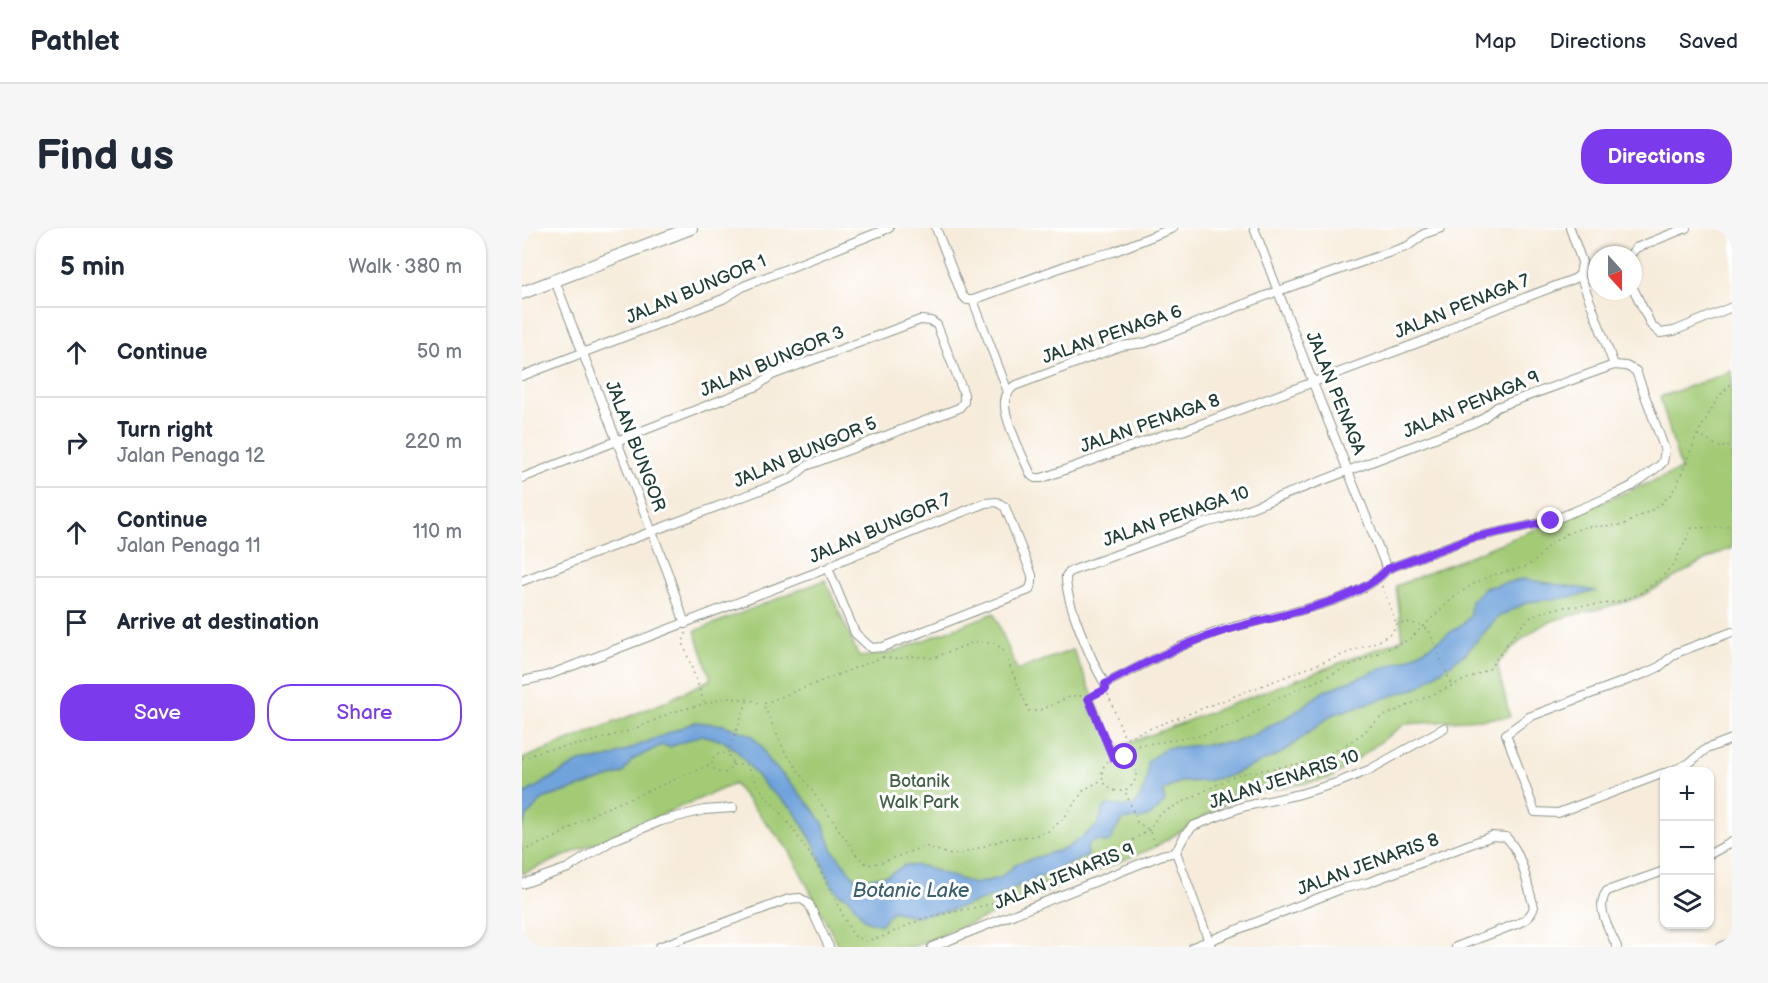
<!DOCTYPE html>
<html lang="en">
<head>
<meta charset="utf-8">
<style>
  :root { --surface:#fff; --page:#f6f6f7; --text:#1f2937; --muted:#747a83; --line:#e0e1e3; --accent:#7c3aed }
  body { margin:0; font-family:"Balsamiq Sans",sans-serif; background:var(--page); color:var(--text) }
  .controls { position:absolute; right:18px; bottom:18px; display:grid; overflow:hidden; border-radius:12px; box-shadow:0 2px 4px #0004 }
  .controls button { width:54px; height:54px; display:grid; place-items:center; padding:0; border:0; border-bottom:2px solid var(--line); background:var(--surface); color:var(--text); font:30px sans-serif }
  .compass { position:absolute; left:1066px; top:18px; width:54px; height:54px; border-radius:50%; background:var(--surface); box-shadow:0 2px 4px #0004; rotate:159deg }
  .stop { position:absolute; width:18px; height:18px; margin:-14px; border:4px solid #7c3aed; border-radius:50%; background:#fff }
  .stop.end { background:#7c3aed; border-color:#fff; box-shadow:0 2px 6px #0008 }
  .list { margin:0; padding:0; list-style:none }
  h2 { display:flex; justify-content:space-between; align-items:center; height:78px; margin:0; padding:0 24px; font-size:26px }
  h2 small { font-size:20px; font-weight:400; color:var(--muted) }
  .list li { display:grid; grid-template-columns:39px 1fr auto; gap:18px; align-items:center; box-sizing:border-box; height:90px; padding:0 24px; border-top:2px solid var(--line) }
  .list b { display:block; font-size:22px; white-space:nowrap }
  .list p { margin:0; font-size:20px; white-space:nowrap; color:var(--muted) }
  .list em { font-size:20px; font-style:normal; color:var(--muted) }
  .actions { display:flex; gap:12px; padding:18px 24px }
  .actions a { flex:1; padding:14px 0; border:2px solid var(--accent); border-radius:24px; text-align:center; font-size:21px; color:var(--accent) }
  .actions .main { background:var(--accent); color:#fff }
  .icon { flex:none; width:33px; height:33px; fill:none; stroke:currentColor; stroke-width:2; stroke-linecap:round; stroke-linejoin:round }
  .map { position:relative; flex:none; width:1210px; height:719px; overflow:hidden; border-radius:24px }
  header { display:flex; align-items:center; gap:36px; box-sizing:border-box; height:84px; padding:0 30px; background:var(--surface); border-bottom:2px solid var(--line) }
  header strong { font-size:28px }
  nav { display:flex; gap:33px; margin-inline-start:auto; font-size:21px }
  .intro { display:flex; align-items:center; justify-content:space-between; box-sizing:border-box; height:144px; padding:0 36px }
  h1 { margin:0; font-size:42px }
  .button { padding:15px 27px; border-radius:24px; background:var(--accent); color:#fff; font-size:21px; font-weight:700 }
  main { display:flex; gap:36px; padding:0 36px }
  aside { flex:1; background:var(--surface); border-radius:24px; box-shadow:0 2px 4px #0004 }
  .map>svg:first-child { display:block }
</style>
</head>
<body>
<header>
<strong>Pathlet</strong>
<nav><a>Map</a><a>Directions</a><a>Saved</a></nav>
</header>
<div class="intro"><h1>Find us</h1><a class="button">Directions</a></div>
<main>
<aside>
<h2>5 min<small>Walk · 380 m</small></h2>
<ul class="list">
<li><svg class="icon" aria-label="ahead" viewBox="0 0 24 24"><path d="M12 20V5M6 11l6-6 6 6"/></svg><div><b>Continue</b></div><em>50 m</em></li>
<li><svg class="icon" aria-label="right" viewBox="0 0 24 24"><path d="M7 20v-9h11M14 6l5 5-5 5"/></svg><div><b>Turn right</b><p>Jalan Penaga 12</p></div><em>220 m</em></li>
<li><svg class="icon" aria-label="ahead" viewBox="0 0 24 24"><path d="M12 20V5M6 11l6-6 6 6"/></svg><div><b>Continue</b><p>Jalan Penaga 11</p></div><em>110 m</em></li>
<li><svg class="icon" aria-label="arrive" viewBox="0 0 24 24"><path d="M6 21V4h12l-3 4 3 4H6"/></svg><div><b>Arrive at destination</b></div></li>
</ul>
<div class="actions"><a class="main">Save</a><a>Share</a></div>
</aside>
<div class="map">
<svg width="1210" height="719" viewBox="0 0 1210 719">
  <rect width="100%" height="100%" fill="#fff"/>
  <filter id="ink" filterUnits="userSpaceOnUse"><feTurbulence type="fractalNoise" baseFrequency=".0167" numOctaves="2"/><feDisplacementMap in="SourceGraphic" scale="12" xChannelSelector="R" yChannelSelector="G"/><feConvolveMatrix kernelMatrix="1 2 1 2 8 2 1 2 1" color-interpolation-filters="sRGB"/></filter>
  <filter id="wash" filterUnits="userSpaceOnUse"><feTurbulence type="fractalNoise" baseFrequency=".008" numOctaves="4" result="noise"/><feDisplacementMap in="SourceGraphic" scale="24" xChannelSelector="R" yChannelSelector="G"/><feGaussianBlur stdDeviation="1.35" result="paint"/><feColorMatrix in="noise" values="0 0 0 0 0 0 0 0 0 0 0 0 0 0 0 0 0 1.4 0 .05"/><feComposite in="paint" operator="in"/></filter>
  <g filter="url(#wash)">
    <rect width="100%" height="100%" fill="#f7ecdb"/>
    <path fill="#a3cb76" stroke="#618455" stroke-width="1.5" d="M1210,143V320C1178,331 1151,353 1121,367C1092,380 1062,383 1033,392C1009,400 991,419 975,436L988,489L883,496L809,550L715,569L631,620L391,719H317L267,622L212,556L0,646V531L143,474L189,451L173,403L303,352L337,429L369,425L472,385L495,442L551,422L594,520L881,411L874,358L1159,242L1138,169Z"/>
    <path fill="#6fa2db" stroke="#477088" stroke-width="1.5" d="M1001,351L1075,363L1050,369L1006,374L976,389L944,425L895,460L812,486L758,526L709,547L684,553L658,554L641,563L643,573C629,590 625,592 602,591L593,603L589,613L584,615L575,612L565,618L566,628L476,667L429,682L392,688L370,683L358,697L343,692L327,670L316,665L310,657L292,616L271,581L245,560L215,523L201,513L180,507L148,519L140,517L110,532L101,545L21,571L6,587L0,599V567L57,534L86,530L173,494L202,497L229,507L240,519L246,532L272,558L294,585L301,595L310,621L332,649L340,652L366,647L383,637L400,638L452,656L477,650L496,635L545,620L576,597L581,581L585,577L611,579C621,567 628,549 625,534L644,520L714,514L733,506L769,487L802,463L888,430L905,420L942,395L948,387L949,373L962,360Z"/>
  </g>
  <g filter="url(#ink)">
    <g fill="none" stroke-linecap="round" stroke-linejoin="round">
      <g stroke="#8b9488" stroke-width="10">
        <g id="street">
          <path d="M414,0L440,67L445,72H451L562,31L591,24L651,0"/>
          <path d="M732,0L791,155L865,341"/>
          <path d="M919,0L902,6L886,18L756,63L623,115L599,118L492,158C487,163 483,167 483,174C481,190 502,231 509,247L513,250H520L641,207L663,202L920,106L939,94L1052,51L1058,47L1060,34L1048,0"/>
          <path d="M1108,27L1114,20L1164,0"/>
          <path d="M1058,47L1092,137"/>
          <path d="M33,53L147,348L163,396"/>
          <path d="M1111,60L1129,97L1138,105L1152,103L1210,79"/>
          <path d="M451,72L486,164"/>
          <path d="M1092,137L1104,138L1114,143L1143,222L1141,234L1137,238L1110,258L1094,266L1029,293L949,310L865,341C838,377 739,389 695,404C656,418 620,437 583,456C570,434 543,373 544,348L549,343L682,295L699,291L952,195L960,191L975,179Z"/>
          <path d="M0,148L201,71L222,58L367,0"/>
          <path d="M0,250L235,158L250,147L398,92L409,93L415,97L442,166V174L437,180L284,238L270,250L0,353"/>
          <path d="M0,453L24,448L306,340L320,332L463,275L475,274L483,279L510,347V355L507,362L361,419L349,420L333,405L306,340"/>
          <path d="M1147,544L1166,536L1184,521L1210,511"/>
          <path d="M1142,545L1036,585L1013,584L984,506L1007,489L1124,445L1137,439L1154,425L1210,404"/>
          <path d="M654,624L663,607L671,598L720,579L778,566L817,554L847,542L922,500"/>
          <path d="M654,624L689,719"/>
          <path d="M1188,626L1210,614"/>
          <path d="M0,656L46,640L91,612L139,593L182,582L211,580"/>
          <path d="M137,719L267,671L278,670L287,676L307,719"/>
          <path d="M410,719L640,627L654,624"/>
          <path d="M671,719L819,661L845,655L970,608L984,609C1001,626 1005,657 1012,679C1009,688 1005,691 997,695L934,719"/>
          <path d="M1095,719C1088,702 1072,679 1085,663L1142,643"/>
          <path d="M1198,719L1210,714"/>
        </g>
      </g>
      <g stroke="#8b9488" stroke-width="14">
        <path id="secondary" d="M0,65L169,0"/>
      </g>
      <g stroke="#8b9488" stroke-width="1.5" stroke-dasharray="1.5 4.5" stroke-linecap="butt">
        <path d="M1176,207L1201,221L1202,217L1210,220"/>
        <path d="M860,358L874,395"/>
        <path d="M164,405L161,414L163,421L182,474"/>
        <path d="M361,429L241,476L262,522L336,629L346,637L360,634L403,618L429,627L439,626L483,611L511,608L527,603L542,590L562,562L581,551"/>
        <path d="M361,429L375,431L389,428L411,430L452,414L473,415L481,422L507,483C528,485 546,460 566,470L591,530"/>
        <path d="M586,466L602,508L606,509L859,412L871,403L875,396L884,394L898,397L907,403L929,456"/>
        <path d="M567,469L579,464"/>
        <circle cx="200" cy="535" r="10"/>
        <path d="M206,525L226,471"/>
        <circle cx="597" cy="546" r="17"/>
        <path d="M603,529L613,519L619,517L677,508L716,495L752,472L888,411L932,369L953,355L971,347L1003,339L1012,334L1026,318L1044,306L1063,299L1101,297L1137,278L1148,267L1155,257L1175,207L1197,168L1210,155"/>
        <path d="M0,531L22,522L65,515L113,501L151,484L204,470L226,471L240,476"/>
        <path d="M211,537H224L241,565L263,590L296,638L331,707L343,713L360,709L402,690L479,674L595,622L627,602L637,586L714,547L791,533L820,519L840,506L858,490L967,441L994,404L1007,390L1023,383L1041,379L1082,376L1103,372L1118,365L1139,350L1153,334L1170,300L1202,299L1210,296"/>
        <path d="M604,565L615,594L627,602L635,618"/>
        <path d="M0,623L32,610L73,585L190,536"/>
      </g>
      <use href="#street" stroke="#fff" stroke-width="8"/>
      <use href="#secondary" stroke="#fff" stroke-width="12"/>
    </g>
  </g>
  <g fill="none" stroke-linecap="round" stroke-linejoin="round" filter="url(#ink)">
    <path stroke="#7c3aed" stroke-width="8" d="M603,529L591,530L566,470L584,461L583,456C619,437 656,418 695,405C738,390 838,376 865,341L949,310L1029,293"/>
  </g>
  <g text-anchor="middle" stroke-width="6" stroke-linejoin="round" paint-order="stroke">
    <g font-size="18" fill="#1f3d34" stroke="#fff">
      <text transform="translate(174 61) rotate(-23)" y="6">JALAN BUNGOR 1</text>
      <text transform="translate(940 78) rotate(-22)" y="6">JALAN PENAGA 7</text>
      <text transform="translate(590 106) rotate(-19)" y="6">JALAN PENAGA 6</text>
      <text transform="translate(250 133) rotate(-23)" y="6">JALAN BUNGOR 3</text>
      <text transform="translate(814 165) rotate(68)" y="6">JALAN PENAGA</text>
      <text transform="translate(949 176) rotate(-23)" y="6">JALAN PENAGA 9</text>
      <text transform="translate(628 195) rotate(-19)" y="6">JALAN PENAGA 8</text>
      <text transform="translate(114 218) rotate(69)" y="6">JALAN BUNGOR</text>
      <text transform="translate(283 224) rotate(-23)" y="6">JALAN BUNGOR 5</text>
      <text transform="translate(654 288) rotate(-19)" y="6">JALAN PENAGA 10</text>
      <text transform="translate(358 300) rotate(-23)" y="6">JALAN BUNGOR 7</text>
      <text transform="translate(762 551) rotate(-18)" y="6">JALAN JENARIS 10</text>
      <text transform="translate(846 636) rotate(-20)" y="6">JALAN JENARIS 8</text>
      <text transform="translate(542 648) rotate(-22)" y="6">JALAN JENARIS 9</text>
    </g>
    <g font-size="18" fill="#406044" stroke="#fff">
      <text x="397" y="559">Botanik<tspan x="397" dy="21">Walk Park</tspan></text>
    </g>
    <g font-size="20" font-style="italic" fill="#3b606e" stroke="#fff">
      <text x="389" y="669">Botanic Lake</text>
    </g>
  </g>
</svg>
<div class="controls">
<button>+</button>
<button>−</button>
<button><svg class="icon" aria-label="layers" viewBox="0 0 24 24"><path d="M12 4l9 5-9 5-9-5zM3 14l9 5 9-5"/></svg></button>
</div>
<svg class="compass" viewBox="-18 -18 36 36"><path d="M0-13l5 13h-10z" fill="#e53935"/><path d="M0 13l5-13h-10z" fill="#747a83"/></svg>
<div class="stop" style="left:603px;top:529px"></div>
<div class="stop end" style="left:1029px;top:293px"></div>
</div>
</main>
</body>
</html>
